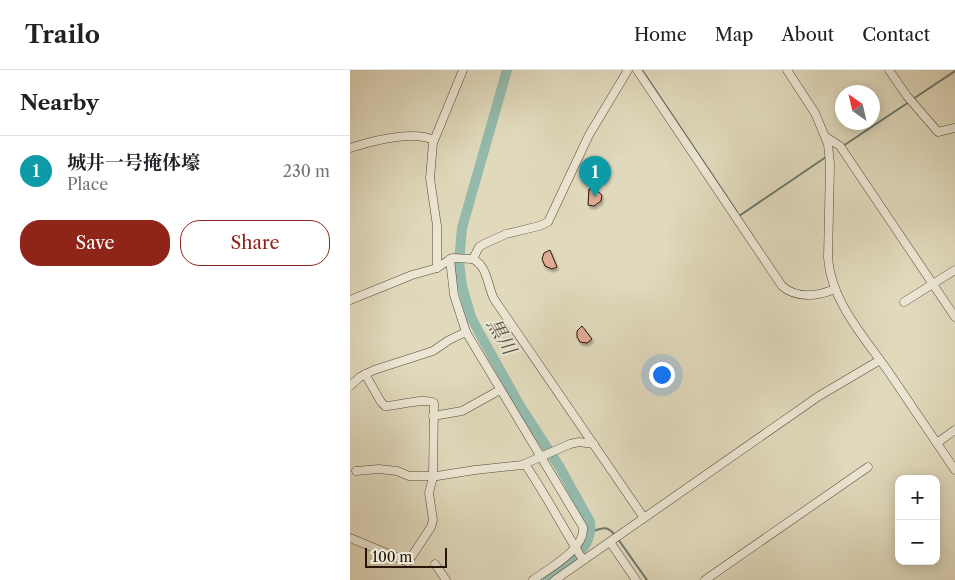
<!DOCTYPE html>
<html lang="en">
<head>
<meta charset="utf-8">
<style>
  :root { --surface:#fff; --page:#f2f2f2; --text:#202124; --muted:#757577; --line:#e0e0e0; --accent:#8f2418 }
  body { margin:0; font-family:"Libre Caslon Text","Noto Serif JP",serif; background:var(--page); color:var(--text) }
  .controls { position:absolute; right:15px; bottom:15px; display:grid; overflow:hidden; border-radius:10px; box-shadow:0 2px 12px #0003 }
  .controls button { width:45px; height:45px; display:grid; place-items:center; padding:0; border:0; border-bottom:1px solid var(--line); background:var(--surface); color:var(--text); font:25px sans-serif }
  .compass { position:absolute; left:485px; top:15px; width:45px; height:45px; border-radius:50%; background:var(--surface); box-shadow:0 2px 12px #0003; rotate:326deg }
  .scale { position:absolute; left:15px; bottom:12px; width:82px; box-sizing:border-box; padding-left:5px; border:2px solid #28160b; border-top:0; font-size:14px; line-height:18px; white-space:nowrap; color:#28160b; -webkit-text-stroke:4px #ebe6d3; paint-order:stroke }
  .you { position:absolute; left:311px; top:304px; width:18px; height:18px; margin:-12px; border:4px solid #fff; border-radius:50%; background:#1a73e8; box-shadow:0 0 0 8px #1a73e833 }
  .badge { display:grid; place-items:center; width:32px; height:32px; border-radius:50%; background:var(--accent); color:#fff; font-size:16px; font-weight:700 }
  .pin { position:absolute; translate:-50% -41px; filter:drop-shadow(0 1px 2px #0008) }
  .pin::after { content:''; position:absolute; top:26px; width:18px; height:15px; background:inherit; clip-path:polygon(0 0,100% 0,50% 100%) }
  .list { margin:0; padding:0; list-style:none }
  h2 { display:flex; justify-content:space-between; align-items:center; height:65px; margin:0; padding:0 20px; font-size:21px }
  h2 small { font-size:16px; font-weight:400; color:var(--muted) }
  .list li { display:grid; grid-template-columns:32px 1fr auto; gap:15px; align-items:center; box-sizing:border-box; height:70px; padding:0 20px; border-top:1px solid var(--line) }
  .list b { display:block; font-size:19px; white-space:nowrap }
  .list p { margin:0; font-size:16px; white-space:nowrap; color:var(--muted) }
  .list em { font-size:16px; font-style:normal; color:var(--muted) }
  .actions { display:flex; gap:10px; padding:15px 20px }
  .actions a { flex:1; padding:11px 0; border:1px solid var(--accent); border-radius:20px; text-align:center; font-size:18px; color:var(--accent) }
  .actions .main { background:var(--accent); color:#fff }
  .map { position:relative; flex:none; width:605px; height:510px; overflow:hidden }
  header { display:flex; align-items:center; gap:30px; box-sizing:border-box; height:70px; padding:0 25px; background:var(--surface); border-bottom:1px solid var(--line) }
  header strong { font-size:24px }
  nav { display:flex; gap:28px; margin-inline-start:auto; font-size:18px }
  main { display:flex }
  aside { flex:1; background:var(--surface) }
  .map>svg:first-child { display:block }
</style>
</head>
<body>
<header>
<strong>Trailo</strong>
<nav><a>Home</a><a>Map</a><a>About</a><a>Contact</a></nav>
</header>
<main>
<aside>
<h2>Nearby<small></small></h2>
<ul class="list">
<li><span class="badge" style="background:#0f9aa8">1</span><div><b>城井一号掩体壕</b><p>Place</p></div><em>230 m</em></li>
</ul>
<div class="actions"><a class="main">Save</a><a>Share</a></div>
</aside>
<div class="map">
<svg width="605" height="510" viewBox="0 0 605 510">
  <defs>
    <filter id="shadow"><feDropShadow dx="1.5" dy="3" stdDeviation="1" flood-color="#0004"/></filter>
  </defs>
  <rect width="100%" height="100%" fill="#e0d9bc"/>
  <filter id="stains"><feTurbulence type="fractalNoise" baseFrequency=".004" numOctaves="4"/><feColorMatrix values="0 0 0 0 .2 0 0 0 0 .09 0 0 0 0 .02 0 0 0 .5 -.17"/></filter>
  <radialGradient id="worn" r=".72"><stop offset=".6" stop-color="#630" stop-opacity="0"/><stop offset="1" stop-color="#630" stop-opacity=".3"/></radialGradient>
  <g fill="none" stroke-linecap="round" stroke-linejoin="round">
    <g stroke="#69786c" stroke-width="2">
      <path d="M292,0L387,142"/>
      <path d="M563,29L605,1"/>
      <path d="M493,76L559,32"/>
      <path d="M389,146L476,87"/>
      <path d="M241,462C252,458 257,455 265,465"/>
      <path d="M268,469L297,510"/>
    </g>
    <path stroke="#94baac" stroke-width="10" d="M157,0L112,158L109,192L112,216L121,247L130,264L170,336L209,396L240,452C244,482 212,495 191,510"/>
  </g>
  <g fill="#e1aa94" stroke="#28160b" filter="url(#shadow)">
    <path d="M239,119L246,120L252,125L251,131L244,136L238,135Z"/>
    <path d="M200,180L207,197L202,199L195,196L192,189L194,183Z"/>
    <path d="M232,256L242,269L237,273L230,272L227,267V261Z"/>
  </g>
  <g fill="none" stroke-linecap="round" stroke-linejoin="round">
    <g stroke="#564737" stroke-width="9">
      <g id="minor">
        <path d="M287,0L432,216C447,229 468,226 485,219"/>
        <path d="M437,0L465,43L478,74L480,94L478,188C481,231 514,267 538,301C560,334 583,367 605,400"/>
        <path d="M539,0L557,26L588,62L605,58"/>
        <path d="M476,67L490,76L605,247"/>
        <path d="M0,78C22,71 62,60 84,70"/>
        <path d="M100,189L104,225L116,262L233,457C236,479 198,499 183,510"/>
        <path d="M123,189C138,197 137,215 144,229L294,448"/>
        <path d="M87,198V156L80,108L83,73L113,0"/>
        <path d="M0,230L62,205L87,198L102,188L123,189L129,177L134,174L156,164L189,156L198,152L239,65L278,0"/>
        <path d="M554,232L605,200"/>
        <path d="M0,316L10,307L24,300L83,281L99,270L116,262"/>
        <path d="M83,346L112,341L150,320"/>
        <path d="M587,373L605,360"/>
        <path d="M175,394C196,425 213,458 233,490"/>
        <path d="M6,401L29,399L47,401L59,406H87L125,400L172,395L220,374L229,372L244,374"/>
        <path d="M0,468L58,492L81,457L83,450L79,423L83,407L84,333C76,327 47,336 35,336L31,332L15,304"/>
        <path d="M260,472L286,510"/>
        <path d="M85,494L96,510"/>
        <path d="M205,510L469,326L530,290"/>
        <path d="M355,510L518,397"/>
      </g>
    </g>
    <use href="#minor" stroke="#ebe6d3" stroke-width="8"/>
  </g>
  <g text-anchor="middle" stroke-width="4" stroke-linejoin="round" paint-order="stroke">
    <g font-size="19" font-style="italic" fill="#4e4f43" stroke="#ebe6d3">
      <text transform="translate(152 266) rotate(60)" y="7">黒川</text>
    </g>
  </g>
  <rect width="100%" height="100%" filter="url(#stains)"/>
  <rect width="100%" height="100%" fill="url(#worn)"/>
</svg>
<div class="controls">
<button>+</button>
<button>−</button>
</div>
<svg class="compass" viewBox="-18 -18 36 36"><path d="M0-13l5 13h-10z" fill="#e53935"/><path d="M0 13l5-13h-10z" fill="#757577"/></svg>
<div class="scale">100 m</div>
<div class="you"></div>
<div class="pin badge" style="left:245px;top:127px;background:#0f9aa8">1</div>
</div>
</main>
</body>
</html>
